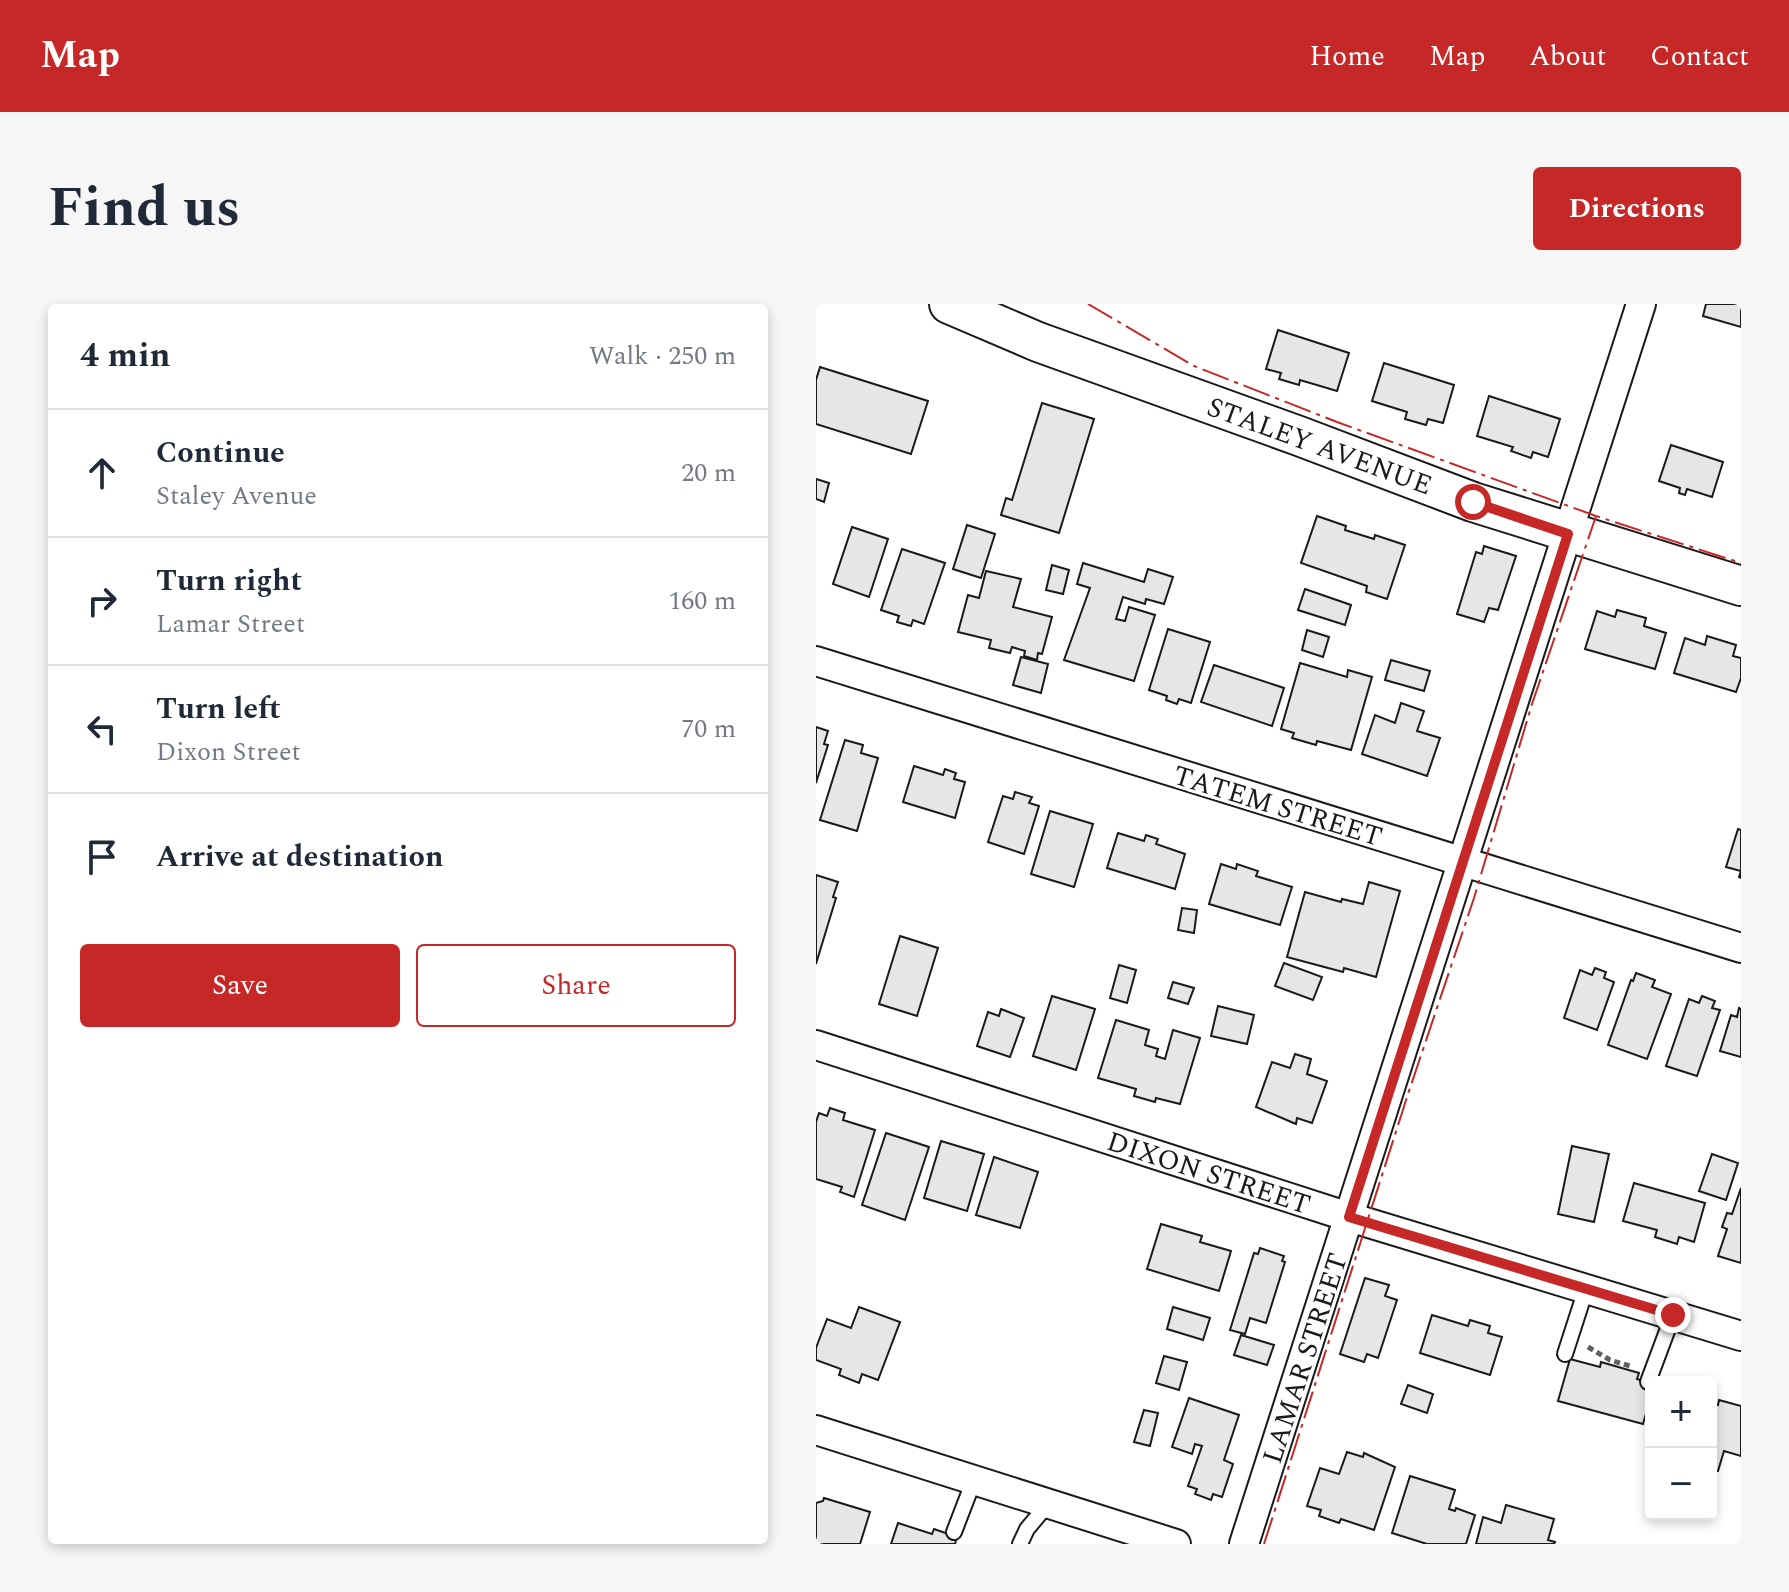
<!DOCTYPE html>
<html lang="en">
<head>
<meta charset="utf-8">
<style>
  :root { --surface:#fff; --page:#f6f6f7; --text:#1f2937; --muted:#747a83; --line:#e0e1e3; --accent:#c62828 }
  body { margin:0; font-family:Spectral,serif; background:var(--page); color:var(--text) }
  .controls { position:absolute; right:24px; bottom:24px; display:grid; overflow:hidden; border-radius:8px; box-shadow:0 4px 12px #0003 }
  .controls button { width:72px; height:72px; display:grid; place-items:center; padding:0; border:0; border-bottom:2px solid var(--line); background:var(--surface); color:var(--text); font:40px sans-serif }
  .stop { position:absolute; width:24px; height:24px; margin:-18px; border:6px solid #c62828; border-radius:50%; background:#fff }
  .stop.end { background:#c62828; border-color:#fff; box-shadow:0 2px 8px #0008 }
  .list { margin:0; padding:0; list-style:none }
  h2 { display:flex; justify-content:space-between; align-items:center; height:104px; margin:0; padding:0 32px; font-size:34px }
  h2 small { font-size:26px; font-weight:400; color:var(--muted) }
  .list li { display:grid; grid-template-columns:52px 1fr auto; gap:24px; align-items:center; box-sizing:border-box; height:128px; padding:0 32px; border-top:2px solid var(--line) }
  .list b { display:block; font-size:30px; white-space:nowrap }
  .list p { margin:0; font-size:26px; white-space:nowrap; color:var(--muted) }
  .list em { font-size:26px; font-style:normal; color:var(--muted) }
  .actions { display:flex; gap:16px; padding:24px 32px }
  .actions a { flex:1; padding:18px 0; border:2px solid var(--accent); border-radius:8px; text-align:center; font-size:28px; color:var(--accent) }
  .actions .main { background:var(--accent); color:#fff }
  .icon { flex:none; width:44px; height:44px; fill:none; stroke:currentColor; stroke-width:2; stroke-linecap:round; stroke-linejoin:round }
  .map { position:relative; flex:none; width:925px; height:1240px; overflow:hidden; border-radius:8px }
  header { display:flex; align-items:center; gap:48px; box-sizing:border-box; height:112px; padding:0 40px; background:var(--accent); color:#fff }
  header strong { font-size:38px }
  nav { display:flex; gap:44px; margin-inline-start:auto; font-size:28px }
  .intro { display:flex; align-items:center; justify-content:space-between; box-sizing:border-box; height:192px; padding:0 48px }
  h1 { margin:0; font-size:56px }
  .button { padding:20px 36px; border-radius:8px; background:var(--accent); color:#fff; font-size:28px; font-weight:700 }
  main { display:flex; gap:48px; padding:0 48px }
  aside { flex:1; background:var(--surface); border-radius:8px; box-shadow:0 4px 12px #0003 }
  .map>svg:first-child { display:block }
</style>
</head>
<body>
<header>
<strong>Map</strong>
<nav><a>Home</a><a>Map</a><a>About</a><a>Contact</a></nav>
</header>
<div class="intro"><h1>Find us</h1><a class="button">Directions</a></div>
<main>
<aside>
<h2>4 min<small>Walk · 250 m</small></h2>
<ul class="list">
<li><svg class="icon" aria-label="ahead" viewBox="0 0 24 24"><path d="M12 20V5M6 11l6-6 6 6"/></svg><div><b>Continue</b><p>Staley Avenue</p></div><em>20 m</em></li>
<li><svg class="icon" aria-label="right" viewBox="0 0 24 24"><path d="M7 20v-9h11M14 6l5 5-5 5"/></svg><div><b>Turn right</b><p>Lamar Street</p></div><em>160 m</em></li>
<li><svg class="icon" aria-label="left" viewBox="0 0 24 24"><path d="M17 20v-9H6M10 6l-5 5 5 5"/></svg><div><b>Turn left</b><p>Dixon Street</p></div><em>70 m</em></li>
<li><svg class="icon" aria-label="arrive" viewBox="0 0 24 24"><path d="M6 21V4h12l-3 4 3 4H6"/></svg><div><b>Arrive at destination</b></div></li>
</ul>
<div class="actions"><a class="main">Save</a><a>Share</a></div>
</aside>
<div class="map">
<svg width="925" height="1240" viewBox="0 0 925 1240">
  <rect width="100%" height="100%" fill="#fff"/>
  <g fill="#e6e6e6" stroke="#1a1a1a" stroke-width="2">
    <path d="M890,0H925V23L887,12Z"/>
    <path d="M462,26L533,49L521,87L484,76L483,81L463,75L465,69L450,65Z"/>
    <path d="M568,59L638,81L627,119L612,115L610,121L589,115L591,108L556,97Z"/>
    <path d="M4,63L112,97L95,150L0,120V76Z"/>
    <path d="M673,92L744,115L732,153L717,148L715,154L695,147L697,143L661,132Z"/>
    <path d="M226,99L278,115L243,229L185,211L190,194L196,196Z"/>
    <path d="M855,141L907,158L896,193L871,185L869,191L863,189L864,184L843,177Z"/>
    <path d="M0,175L13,179L8,198L0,195Z"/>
    <path d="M501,212L530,222L529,226L558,235L559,231L589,241L571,295L550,288L551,282L485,259Z"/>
    <path d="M151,221L179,230L165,274L137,265Z"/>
    <path d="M36,223L72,235L53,293L17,280Z"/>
    <path d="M668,242L700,252L682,306L673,304L668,318L641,310L660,248L666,250Z"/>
    <path d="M86,245L129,259L108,320L97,316L95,322L81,318L83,312L65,306Z"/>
    <path d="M267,259L328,278L332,265L357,273L348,300L330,295L329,300L307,293L300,315L309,317L313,303L339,311L318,377L248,356L274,284L261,280Z"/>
    <path d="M236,261L253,266L247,290L230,286Z"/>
    <path d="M170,267L205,275L197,303L236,313L226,350L222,349L221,356L208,352L209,347L196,343L194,349L173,344L175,336L142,328L152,291L163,294Z"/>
    <path d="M489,285L535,301L529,321L482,306Z"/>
    <path d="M801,306L830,314L828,322L850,329L839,365L769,345L781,307L799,313Z"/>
    <path d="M352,325L394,338L375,399L363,395L361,400L350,396L351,392L333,386Z"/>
    <path d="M491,326L513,333L507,353L486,346Z"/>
    <path d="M891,332L920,341L917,352L925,354V374L920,388L858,369L869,334L889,341Z"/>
    <path d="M205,353L232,360L225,389L197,381Z"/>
    <path d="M575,356L614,367L608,387L569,376Z"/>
    <path d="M484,359L531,373L532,366L556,373L535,446L501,437L500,441L476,434L478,429L465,425Z"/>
    <path d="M398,361L468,384L456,422L385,398Z"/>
    <path d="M585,399L608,407L601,427L624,434L611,472L546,450L559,411L579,419Z"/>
    <path d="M0,423L12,427L8,440L12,441L0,479Z"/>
    <path d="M29,436L47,441L45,449L62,454L41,527L4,516Z"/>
    <path d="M98,462L127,471L129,465L140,469L138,475L149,478L139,514L87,498Z"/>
    <path d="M199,488L216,493L213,499L223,502L208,550L172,538L187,492L197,495Z"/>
    <path d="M234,507L277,520L258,583L215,570Z"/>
    <path d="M922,525L925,526V574L923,573L925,567L910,563Z"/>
    <path d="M302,529L328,537L330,531L342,535L340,540L369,550L359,585L291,564Z"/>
    <path d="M405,560L420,565L421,560L442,567L440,572L476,583L464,621L393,600Z"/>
    <path d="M0,571L22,578L17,593L20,594L0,660Z"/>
    <path d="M553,578L584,587L560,673L528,664L527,668L471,653L489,588L525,598L526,595L547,600Z"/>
    <path d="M366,604L381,606L378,629L362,626Z"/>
    <path d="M84,632L122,644L101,712L63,700Z"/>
    <path d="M468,659L506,673L497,696L459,682Z"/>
    <path d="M303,661L320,666L311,699L294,694Z"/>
    <path d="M779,664L790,668L788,674L798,678L781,726L748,714L764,666L776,671Z"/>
    <path d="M820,669L839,676L836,683L855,690L831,755L792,741L815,676L817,677Z"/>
    <path d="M357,678L378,684L372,700L352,694Z"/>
    <path d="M236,692L279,705L260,766L217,752Z"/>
    <path d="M886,692L899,697L896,704L904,706L881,772L850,762L873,695L883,699Z"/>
    <path d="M402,702L438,711L431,740L395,732Z"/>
    <path d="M923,704L925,705V753L904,747L915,711L921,713Z"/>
    <path d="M185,705L208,714L194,753L161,742L172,708L183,712Z"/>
    <path d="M300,716L333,726L329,741L342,745L340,752L349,755L357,726L384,734L364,800L340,794L339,798L318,792L320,785L282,774Z"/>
    <path d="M479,750L495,755L491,770L511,777L496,819L481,814L480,820L440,803L456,758L474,764Z"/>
    <path d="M14,804L29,809L27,816L59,826L38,893L24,888L26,883L0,875V818L3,809L11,812Z"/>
    <path d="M70,829L113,843L89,916L46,901Z"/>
    <path d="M125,837L168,850L151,907L108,894Z"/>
    <path d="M756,842L793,850L778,918L742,910Z"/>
    <path d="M896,850L922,859L910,896L883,887Z"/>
    <path d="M178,853L222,868L204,924L160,911Z"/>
    <path d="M818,879L889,899L878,938L863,933L861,940L839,933L841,926L807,917Z"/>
    <path d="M925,884V959L902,952L911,925L906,923L911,909L916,910Z"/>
    <path d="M345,920L386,932L384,938L415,947L403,987L331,965Z"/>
    <path d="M444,944L468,952L466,957L469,958L450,1019L434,1014L429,1030L414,1026L438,949L442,950Z"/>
    <path d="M549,974L573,981L569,992L581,996L562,1054L551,1050L548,1058L524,1050Z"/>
    <path d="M43,1003L84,1018L62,1076L46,1070L43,1079L23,1071L25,1065L0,1056V1044L11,1015L35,1024Z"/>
    <path d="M357,1003L394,1014L387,1036L351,1025Z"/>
    <path d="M616,1011L652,1022L654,1016L674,1022L672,1029L686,1033L674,1071L604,1049Z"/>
    <path d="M425,1031L458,1041L451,1061L418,1051Z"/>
    <path d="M348,1052L371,1058L363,1086L340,1079Z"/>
    <path d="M754,1055L784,1063L785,1058L823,1069L821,1075L835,1079V1092L827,1120L742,1097Z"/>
    <path d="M592,1081L617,1090L611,1109L585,1100Z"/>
    <path d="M373,1094L423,1111L408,1156L417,1160L406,1193L397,1190L395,1196L379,1190L381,1185L372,1182L386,1142L379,1140L376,1150L356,1143Z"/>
    <path d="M903,1096L925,1102V1152L908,1147L902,1167L895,1165V1099L902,1101Z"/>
    <path d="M328,1106L342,1109L334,1142L318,1138Z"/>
    <path d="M531,1148L547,1153L548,1149L579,1163L558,1226L525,1215L523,1219L503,1212L505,1206L491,1202L504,1164L523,1170Z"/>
    <path d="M594,1172L639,1186L633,1205L639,1207L640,1204L659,1211L650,1240H611L576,1229Z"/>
    <path d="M8,1194L54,1208L44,1240H0V1199L7,1197Z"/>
    <path d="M690,1201L738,1215L732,1236L739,1238L738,1240H660L667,1213L685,1219Z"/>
    <path d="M82,1219L116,1230L118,1225L141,1233L139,1240H75Z"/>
  </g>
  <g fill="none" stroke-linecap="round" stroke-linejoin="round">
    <g stroke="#1a1a1a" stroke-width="18">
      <g id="lane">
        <path d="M749,1050L770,985"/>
        <path d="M832,1078L857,1011"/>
        <path d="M138,1228L158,1176"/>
        <path d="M204,1240L211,1225L232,1200"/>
      </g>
    </g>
    <g stroke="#1a1a1a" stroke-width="32">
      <g id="street">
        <path d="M0,357L925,644"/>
        <path d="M0,741L533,913L925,1032"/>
        <path d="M0,1126L360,1240"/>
        <path d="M428,1240L825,0"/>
      </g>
    </g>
    <g stroke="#1a1a1a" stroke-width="42">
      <path id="secondary" d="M133,0L222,38L483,132L657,198L925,282"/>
    </g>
    <path stroke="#5f5f5f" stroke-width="5" stroke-dasharray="6 4" stroke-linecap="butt" d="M772,1043L794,1056L817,1063"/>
    <use href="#lane" stroke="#fff" stroke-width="14"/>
    <use href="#street" stroke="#fff" stroke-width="28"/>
    <use href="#secondary" stroke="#fff" stroke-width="38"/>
    <g stroke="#c62828" stroke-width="2" stroke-dasharray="28 6 4 6" stroke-linecap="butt">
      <path d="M272,0L378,62L521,118L780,212L925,259"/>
      <path d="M448,1240L592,790L658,594L716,400L780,212"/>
    </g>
  </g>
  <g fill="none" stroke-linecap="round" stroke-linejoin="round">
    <path stroke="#c62828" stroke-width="10" d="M657,198L752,230L533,913L857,1011"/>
  </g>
  <g text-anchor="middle" stroke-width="6" stroke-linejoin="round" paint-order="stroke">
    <g font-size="28" fill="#1a1a1a" stroke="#fff">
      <text transform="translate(504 141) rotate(20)" y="10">STALEY AVENUE</text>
      <text transform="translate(462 501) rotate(17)" y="10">TATEM STREET</text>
      <text transform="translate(393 868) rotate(18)" y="10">DIXON STREET</text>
      <text transform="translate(488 1054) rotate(-72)" y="10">LAMAR STREET</text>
    </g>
  </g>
</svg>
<div class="controls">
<button>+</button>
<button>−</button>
</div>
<div class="stop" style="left:657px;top:198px"></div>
<div class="stop end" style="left:857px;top:1011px"></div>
</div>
</main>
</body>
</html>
